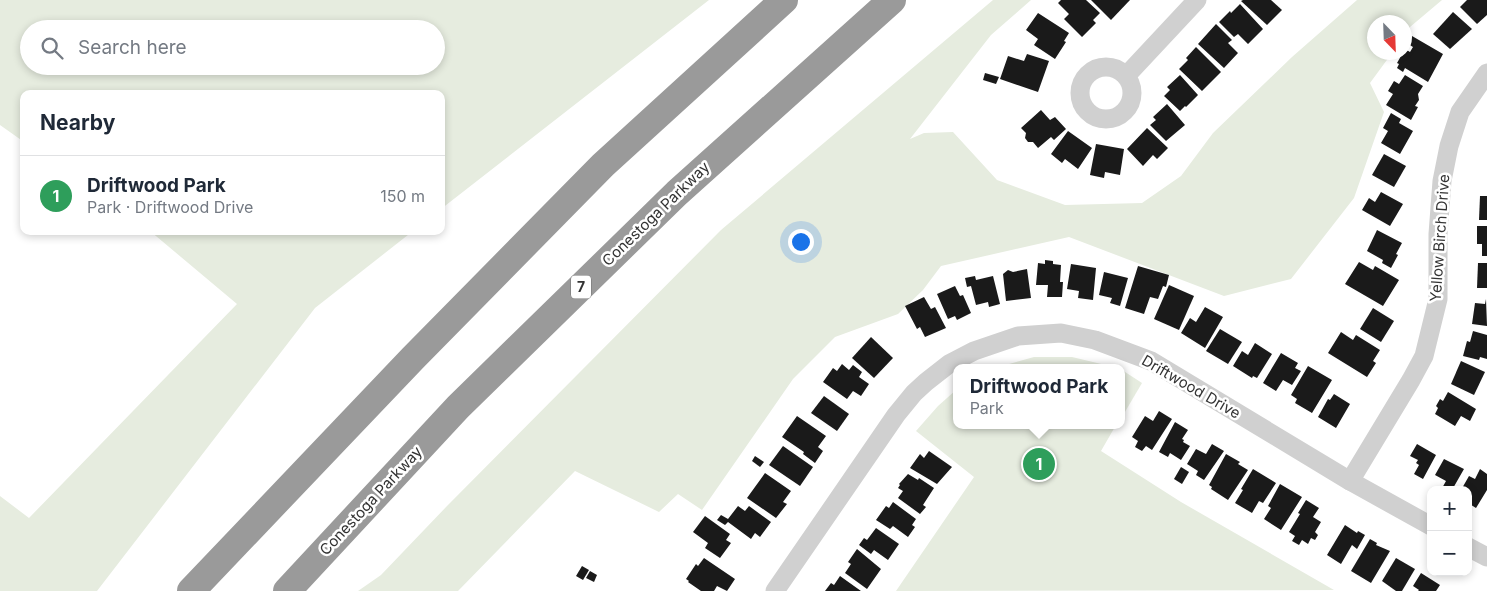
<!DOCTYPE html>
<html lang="en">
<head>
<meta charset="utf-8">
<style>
  :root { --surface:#fff; --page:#f6f6f7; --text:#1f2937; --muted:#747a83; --line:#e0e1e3; --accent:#d93025 }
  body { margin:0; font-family:Inter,sans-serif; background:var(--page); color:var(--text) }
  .controls { position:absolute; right:15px; bottom:15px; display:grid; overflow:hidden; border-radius:10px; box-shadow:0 2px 8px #0003 }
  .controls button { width:45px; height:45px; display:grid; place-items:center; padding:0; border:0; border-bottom:1px solid var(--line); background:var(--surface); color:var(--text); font:25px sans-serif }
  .compass { position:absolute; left:1367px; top:15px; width:45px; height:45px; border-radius:50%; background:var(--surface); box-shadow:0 2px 8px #0003; rotate:157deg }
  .you { position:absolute; left:800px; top:241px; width:18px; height:18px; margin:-12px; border:4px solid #fff; border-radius:50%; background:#1a73e8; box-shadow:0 0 0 8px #1a73e833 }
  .badge { display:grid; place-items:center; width:32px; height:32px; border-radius:50%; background:var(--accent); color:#fff; font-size:16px; font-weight:700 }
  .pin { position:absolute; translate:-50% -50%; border:2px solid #fff; box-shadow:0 1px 5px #0006 }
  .popup { position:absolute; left:953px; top:364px; width:172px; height:65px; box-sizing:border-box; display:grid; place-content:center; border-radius:10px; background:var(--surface); filter:drop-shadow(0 1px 4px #0005); font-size:16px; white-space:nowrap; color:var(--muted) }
  .popup b { font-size:19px; color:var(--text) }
  .popup::after { content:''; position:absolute; left:50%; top:100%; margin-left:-10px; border:10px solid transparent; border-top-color:var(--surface) }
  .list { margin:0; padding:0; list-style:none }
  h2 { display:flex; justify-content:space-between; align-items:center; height:65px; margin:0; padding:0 20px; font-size:21px }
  h2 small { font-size:16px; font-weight:400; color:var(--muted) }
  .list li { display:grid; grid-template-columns:32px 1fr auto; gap:15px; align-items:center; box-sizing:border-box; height:80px; padding:0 20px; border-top:1px solid var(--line) }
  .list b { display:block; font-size:19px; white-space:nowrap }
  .list p { margin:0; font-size:16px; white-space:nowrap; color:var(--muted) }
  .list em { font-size:16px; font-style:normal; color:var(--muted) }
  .icon { flex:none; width:28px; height:28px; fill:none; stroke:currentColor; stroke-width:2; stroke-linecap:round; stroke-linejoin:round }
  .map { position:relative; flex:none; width:1487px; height:591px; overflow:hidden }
  .search { position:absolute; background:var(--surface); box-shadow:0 2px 8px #0003; left:20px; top:20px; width:425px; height:55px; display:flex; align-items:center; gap:12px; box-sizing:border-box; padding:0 18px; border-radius:28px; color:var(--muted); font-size:19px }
  .panel { position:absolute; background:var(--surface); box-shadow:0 2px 8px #0003; left:20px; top:90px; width:425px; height:145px; border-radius:10px }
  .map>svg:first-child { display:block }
</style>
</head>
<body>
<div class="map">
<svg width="1487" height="591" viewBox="0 0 1487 591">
  <rect width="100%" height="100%" fill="#fff"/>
  <g fill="#e6ecdf" fill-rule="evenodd">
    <path d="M0,0H709L441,209V94H24V142L0,125ZM29,29H436V66H29Z"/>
    <path d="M993,0H1031L991,35L910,139L924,133L953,132L997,180L1065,205L1142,203L1181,176L1213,133L1292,57L1357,0H1442L1410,27L1405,35L1404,22H1374V52L1392,53L1370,83L1384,112L1354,198L1291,279L1224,296L1069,237L941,266L923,290L898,314L835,337L793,379L702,510L678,494L659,512L575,471L458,591H358L381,575L447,506L721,230Z"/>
    <path d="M150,231H413L315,308L97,591H0V496L29,518L237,304Z"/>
    <path d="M1034,357H1072L1118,368H995Z"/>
    <path d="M1122,370L1142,383L1122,417Z"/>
    <path d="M956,390V425H1116L1101,451L1181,502L1334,590L896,591L974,477L916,431L938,406Z"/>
  </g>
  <g fill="#1a1a1a">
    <path d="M1061,0H1086L1100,13L1093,20L1096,23L1082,37L1064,19L1069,14L1058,3Z"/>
    <path d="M1091,0H1130L1111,20Z"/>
    <path d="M1243,0H1271L1282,10L1267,25L1241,1Z"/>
    <path d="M1467,0H1487V15L1477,24L1460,7Z"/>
    <path d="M1240,4L1263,29L1248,44L1238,34L1234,37L1219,22L1230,11L1231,13Z"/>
    <path d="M1453,12L1472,29L1450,49L1433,34Z"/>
    <path d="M1038,13L1069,33L1064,41L1066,42L1055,59L1034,45L1038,39L1026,30Z"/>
    <path d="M1216,24L1232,40L1228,43L1238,53L1224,68L1198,44Z"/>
    <path d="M1412,36L1443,54L1428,82L1405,68L1403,72L1397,68L1399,64L1397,63L1405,49L1410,52L1413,47L1408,44Z"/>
    <path d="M1196,47L1221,72L1202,91L1179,69L1188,60L1186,58Z"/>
    <path d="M1027,54L1049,61L1038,92L1000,79L1008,56L1024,61Z"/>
    <path d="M985,73L999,77L996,84L983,80Z"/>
    <path d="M1180,75L1198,95L1186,107L1185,106L1180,111L1164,96L1170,90L1167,87Z"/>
    <path d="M1405,75L1423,86L1418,94L1419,100L1415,106L1418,107L1411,120L1386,105L1393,94L1388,91L1394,81L1399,84Z"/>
    <path d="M1167,104L1185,125L1166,141L1150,125L1156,120L1153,117Z"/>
    <path d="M1041,110L1050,120L1055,117L1066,129L1054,140L1051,137L1038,148L1033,142H1028L1025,138L1026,133L1021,128Z"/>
    <path d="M1391,113L1401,119L1399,123L1413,131L1400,154L1381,143L1388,131L1383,128Z"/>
    <path d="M1147,128L1168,148L1157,159L1153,155L1143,166L1127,149Z"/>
    <path d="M1068,131L1092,148L1078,169L1065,159L1062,163L1051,154Z"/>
    <path d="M1096,144L1124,149L1120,175L1105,172L1104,178L1090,175Z"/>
    <path d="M1384,154L1406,166L1394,187L1372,175Z"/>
    <path d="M1381,192L1403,204L1390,226L1362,210L1369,198L1375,202Z"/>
    <path d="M1480,196H1487V220H1479Z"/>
    <path d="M1477,226H1487V256H1482V244H1477Z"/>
    <path d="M1377,230L1402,243L1396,254L1398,255L1391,268L1382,263L1383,260L1367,251Z"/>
    <path d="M1045,260L1053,261V264L1061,265L1060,282H1063L1062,297H1047L1048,285H1036L1038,263L1045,264Z"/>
    <path d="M1359,262L1373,270L1375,266L1399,280L1383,306L1345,284Z"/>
    <path d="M1478,263H1487V288H1477Z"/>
    <path d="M1071,264L1096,268L1093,300L1078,298L1079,291L1067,289Z"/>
    <path d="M1138,266L1169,275L1166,287L1163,286L1158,299L1150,297L1144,314L1125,308Z"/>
    <path d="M1027,269L1031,298L1006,301L1003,274L1008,270L1013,272Z"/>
    <path d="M1104,272L1128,278L1120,306L1110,303L1112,298L1099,295Z"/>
    <path d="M975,276L976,280L993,276L1000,304L989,307L988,302L976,305L971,286L967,287L965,278Z"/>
    <path d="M1169,285L1194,296L1179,330L1154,319Z"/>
    <path d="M955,286L960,296L963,295L971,313L957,320L955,316L948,319L937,294Z"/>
    <path d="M924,297L931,309L935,307L946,328L925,337L920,327L917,329L905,306Z"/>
    <path d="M1486,299L1487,326L1472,324L1475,303L1485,304Z"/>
    <path d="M1205,307L1223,317L1205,348L1181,333L1190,318L1196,322Z"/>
    <path d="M1373,308L1394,321L1381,342L1360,329Z"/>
    <path d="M1220,329L1242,342L1228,364L1206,351Z"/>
    <path d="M1473,331L1487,335V359L1480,357L1479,360L1463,356L1467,341L1470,342Z"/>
    <path d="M1341,332L1353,340L1356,335L1380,350L1373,361L1376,363L1367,377L1328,353Z"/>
    <path d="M871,337L893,358L874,378L852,358Z"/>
    <path d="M1255,343L1272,354L1257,378L1253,376L1252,378L1233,366L1242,351L1248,355Z"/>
    <path d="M1281,353L1298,363L1295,368L1301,371L1292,385L1283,380L1276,391L1263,383Z"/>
    <path d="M1461,361L1485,372L1474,395L1451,384Z"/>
    <path d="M842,364L849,370L853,365L862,372L859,377L869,384L861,396L853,391L847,399L823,382L833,368L837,371Z"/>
    <path d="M1308,366L1332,380L1312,413L1295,403L1297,399L1291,395Z"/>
    <path d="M1448,392L1476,409L1470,421L1461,416L1455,426L1435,414L1438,408L1436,406L1440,399L1443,401Z"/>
    <path d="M1334,394L1350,404L1336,428L1318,417L1328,399L1330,400Z"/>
    <path d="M824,396L849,414L837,431L811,413Z"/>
    <path d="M1159,411L1172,419L1152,450L1146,446L1142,451L1135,447L1138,441L1132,437L1145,416L1153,421Z"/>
    <path d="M797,416L826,436L818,447L823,451L815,463L803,454L804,452L782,437Z"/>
    <path d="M1175,422L1188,430L1182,439L1184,440L1183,442L1190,446L1181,460L1170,453L1168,457L1159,452Z"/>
    <path d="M1212,444L1224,451L1204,480L1196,475L1198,471L1187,464L1196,449L1206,454Z"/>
    <path d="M1417,444L1436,455L1423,479L1414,474L1419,465L1416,463L1418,460L1410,456Z"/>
    <path d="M783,446L813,467L800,486L769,465Z"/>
    <path d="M929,451L952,467L937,484L910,468L920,454L924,458Z"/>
    <path d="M1226,454L1240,462L1238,464L1248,470L1228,500L1211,489L1212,487L1209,485Z"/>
    <path d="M755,456L764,462L760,467L752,461Z"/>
    <path d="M1444,459L1464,469L1452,490H1441L1446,481L1435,475Z"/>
    <path d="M1181,467L1189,472L1182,484L1174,479Z"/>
    <path d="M1253,469L1276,483L1263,503L1259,501L1252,513L1235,503L1243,490L1241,489Z"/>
    <path d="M1480,469L1487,474V490L1476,508L1468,503V490H1461L1469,476L1475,479Z"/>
    <path d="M765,473L791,491L783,502L787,504L776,518L747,498Z"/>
    <path d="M908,474L918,480L919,478L934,488L923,505L926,507L920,514L898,498L903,491L898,488L900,485L899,484Z"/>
    <path d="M1280,484L1302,497L1281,530L1264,519L1271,508L1268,506Z"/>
    <path d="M1306,500L1319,508L1313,517L1321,522L1315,532L1318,535L1315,540L1311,538L1308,544L1302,540L1299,545L1292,541L1295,536L1289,532L1300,514L1298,513Z"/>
    <path d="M893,502L916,519L912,525L915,527L908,537L893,526L890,529L876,520L886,506L889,508Z"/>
    <path d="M738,506L745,511L749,506L771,522L760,537L755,533L751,539L728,522L725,525L717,520L721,515L728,519Z"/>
    <path d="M705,516L730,534L726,540L731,543L720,558L705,548L708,543L693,532Z"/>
    <path d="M1345,525L1357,533L1358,531L1365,535L1357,549L1352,545L1341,564L1327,555Z"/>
    <path d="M876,528L899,544L888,560L874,550L871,554L859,545L864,538L867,540Z"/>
    <path d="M1370,539L1377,543L1376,545L1390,551L1371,583L1351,571Z"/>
    <path d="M857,549L881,569L867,589L845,573L851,564L848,562Z"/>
    <path d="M704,558L735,579L727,591L717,586L714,591H701L688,582L689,581L686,579L696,564L698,566Z"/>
    <path d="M1396,558L1415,569L1402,591H1396L1382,581Z"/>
    <path d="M582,566L589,570L583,580L576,576Z"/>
    <path d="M590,571L597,575L594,582L586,578Z"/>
    <path d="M1421,573L1440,585L1436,591H1418L1419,590L1413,586Z"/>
    <path d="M840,576L861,591H825L831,583L834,585Z"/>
  </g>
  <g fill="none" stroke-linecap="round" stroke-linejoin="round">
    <g stroke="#d0d0d0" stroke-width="19">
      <circle cx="1106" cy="93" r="26"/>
      <path d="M1126,76L1197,0"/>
      <path d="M1350,481L1411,380L1424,356L1438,299V234L1442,181L1449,146L1460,112L1487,73"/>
      <path d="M1468,547L1487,557"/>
      <path d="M775,591L896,415L914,393L926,382L949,364L974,351L1018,336L1061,333L1095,340L1151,361L1350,481L1431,526"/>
    </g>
    <g stroke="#9a9a9a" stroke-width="28">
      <path d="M191,591L413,358L603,165L784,0"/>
      <path d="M287,591L458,407L677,193L892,0"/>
    </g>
  </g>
  <g text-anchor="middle" stroke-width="5" stroke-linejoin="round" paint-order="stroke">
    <rect fill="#fff" stroke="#707070" stroke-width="1" x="571" y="275.5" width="20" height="23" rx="4"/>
    <g font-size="14" font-weight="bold" fill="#333">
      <text x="581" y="292">7</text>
    </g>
    <g font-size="15" fill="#333" stroke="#fff">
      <text transform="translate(656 214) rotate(-44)" y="5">Conestoga Parkway</text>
      <text transform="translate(1440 238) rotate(-86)" y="5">Yellow Birch Drive</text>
      <text transform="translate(1191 387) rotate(30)" y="5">Driftwood Drive</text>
      <text transform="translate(371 501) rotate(-47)" y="5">Conestoga Parkway</text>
    </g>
  </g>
</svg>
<div class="controls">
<button>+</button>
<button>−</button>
</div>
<svg class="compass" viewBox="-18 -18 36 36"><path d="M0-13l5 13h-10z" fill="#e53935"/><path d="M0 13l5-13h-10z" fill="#747a83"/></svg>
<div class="you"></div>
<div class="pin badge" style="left:1039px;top:464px;background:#2e9e5b">1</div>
<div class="popup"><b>Driftwood Park</b>Park</div>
<div class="search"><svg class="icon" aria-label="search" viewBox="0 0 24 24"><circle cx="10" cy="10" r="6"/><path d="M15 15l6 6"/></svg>Search here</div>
<section class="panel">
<h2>Nearby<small></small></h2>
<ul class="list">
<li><span class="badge" style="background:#2e9e5b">1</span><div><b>Driftwood Park</b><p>Park · Driftwood Drive</p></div><em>150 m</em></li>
</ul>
</section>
</div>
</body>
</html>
